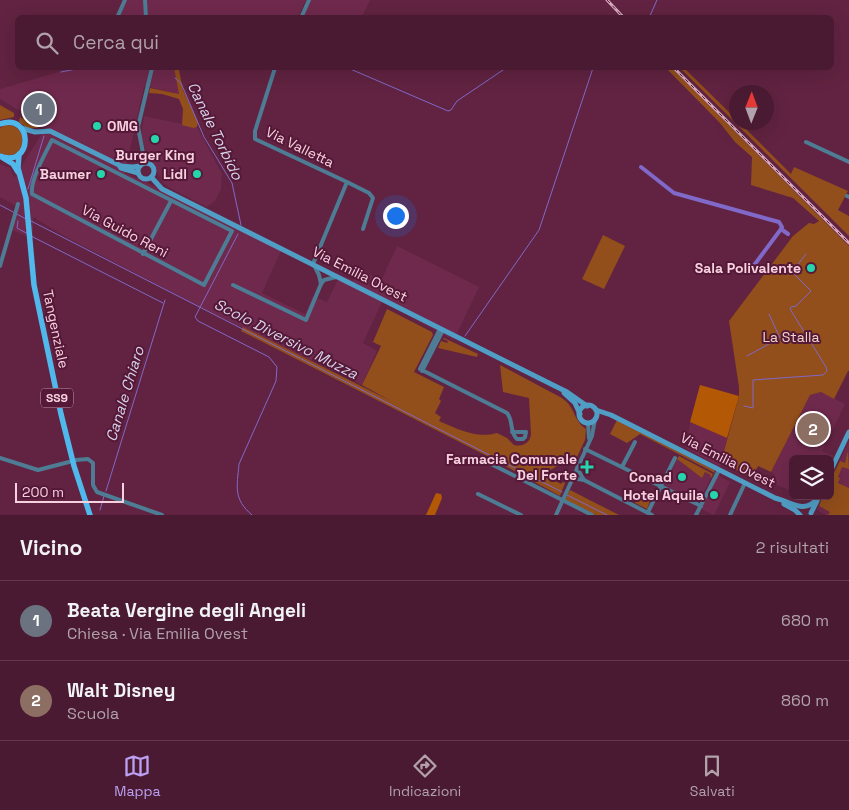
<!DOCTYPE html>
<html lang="it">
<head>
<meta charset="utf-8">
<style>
  :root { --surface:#491a31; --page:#53273d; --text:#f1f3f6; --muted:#b1a1ab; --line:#61384d; --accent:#bca0f2 }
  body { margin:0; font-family:"Space Grotesk",sans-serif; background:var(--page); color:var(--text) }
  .controls { position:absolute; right:15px; bottom:15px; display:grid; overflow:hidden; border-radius:8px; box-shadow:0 5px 20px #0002 }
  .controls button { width:45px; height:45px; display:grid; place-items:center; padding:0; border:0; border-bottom:1px solid var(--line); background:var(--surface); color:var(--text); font:25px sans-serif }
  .compass { position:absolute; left:729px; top:85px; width:45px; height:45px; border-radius:50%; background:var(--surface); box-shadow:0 5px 20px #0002; rotate:1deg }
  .scale { position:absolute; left:15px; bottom:12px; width:109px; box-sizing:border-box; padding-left:5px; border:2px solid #f8d1e0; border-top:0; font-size:14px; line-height:18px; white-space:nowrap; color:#f8d1e0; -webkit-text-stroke:4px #551837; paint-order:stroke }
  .you { position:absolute; left:395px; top:215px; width:18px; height:18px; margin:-12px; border:4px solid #fff; border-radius:50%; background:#1a73e8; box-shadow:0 0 0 8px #1a73e833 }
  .badge { display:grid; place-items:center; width:32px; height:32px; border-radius:50%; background:var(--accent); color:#fff; font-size:16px; font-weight:700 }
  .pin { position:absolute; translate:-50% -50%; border:2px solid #fff; box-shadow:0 1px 5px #0006 }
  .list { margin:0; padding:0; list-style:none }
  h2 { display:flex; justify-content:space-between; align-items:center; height:65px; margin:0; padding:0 20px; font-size:21px }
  h2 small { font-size:16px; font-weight:400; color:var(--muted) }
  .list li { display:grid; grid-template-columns:32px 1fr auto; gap:15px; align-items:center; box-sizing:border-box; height:80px; padding:0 20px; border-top:1px solid var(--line) }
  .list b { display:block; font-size:19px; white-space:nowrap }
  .list p { margin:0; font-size:16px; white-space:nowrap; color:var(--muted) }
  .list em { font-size:16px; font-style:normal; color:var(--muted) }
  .icon { flex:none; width:28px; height:28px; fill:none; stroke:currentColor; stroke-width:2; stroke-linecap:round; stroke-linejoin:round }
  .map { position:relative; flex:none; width:849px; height:515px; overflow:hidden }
  .search { position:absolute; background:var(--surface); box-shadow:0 5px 20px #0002; left:15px; right:15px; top:15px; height:55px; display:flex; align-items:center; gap:12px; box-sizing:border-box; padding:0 18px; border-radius:8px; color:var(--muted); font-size:19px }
  .sheet { height:225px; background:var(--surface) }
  nav { display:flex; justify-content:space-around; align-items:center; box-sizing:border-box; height:70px; border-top:1px solid var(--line); background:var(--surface); font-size:14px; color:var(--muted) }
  nav a { display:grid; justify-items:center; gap:2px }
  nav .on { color:var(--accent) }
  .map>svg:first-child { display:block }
</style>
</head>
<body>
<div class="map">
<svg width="849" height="515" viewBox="0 0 849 515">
  <rect width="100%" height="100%" fill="#612341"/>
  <g fill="#6f294c">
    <path d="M123,0H306L298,17L114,18Z"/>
    <path d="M310,0H370L362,17L303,18Z"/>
    <path d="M72,68H174L179,94L144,86L125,173L156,187L281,251L262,293L305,314L313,296L327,302L340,275L353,281L359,268L381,281L397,246L479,287L454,340L382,302L363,343L377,351L362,385L200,307L68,238L33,217V239L10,229L16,206L0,197V164L10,168L14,178L46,127L0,99V89Z"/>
    <path d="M144,116L197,127L222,174L221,189L215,201L207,207L170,188L163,183L145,148L141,136Z"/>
    <path d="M821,392L845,404L822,451L834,456L830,463V459H793V492L771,482L775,475L771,472L810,395Z"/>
    <path d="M690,422L727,438L720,467L686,448Z"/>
    <path d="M849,441V515H826L817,510L823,496H830V481Z"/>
    <path d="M677,459L702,478L705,472L711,475L710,477L711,478L699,501L684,497L664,486Z"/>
    <path d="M718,475L730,482L714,515L701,509Z"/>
  </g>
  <g fill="#924e1b">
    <path d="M174,68L179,70L183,90L198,122L197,127L193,128L182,125L183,109L179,99L162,94L149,93L150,88L179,94Z"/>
    <path d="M666,68H672L849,246V371H848L834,399L821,392L810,395L771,472L758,466L752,478L721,462L739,396V387L729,321L793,236L809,223L814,224L819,221L793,198L751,185L752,157L735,142L720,123Z"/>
    <path d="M680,68H684L736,119V122L740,123L791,174L794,167L848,191L838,210L849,216V236Z"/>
    <path d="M0,105L14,113V117L0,120Z"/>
    <path d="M20,117L39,128H27L19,122Z"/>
    <path d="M5,125C33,124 25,165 0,153V128Z"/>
    <path d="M603,235L625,246L604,289L582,279Z"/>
    <path d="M387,309L432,332L433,335L414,372L444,387L439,399L441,401L435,413L441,417L439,421C458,429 476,439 497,433L507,438L514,445C523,447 530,443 531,434L529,398L503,392L500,365L562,398C576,408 573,420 586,429L585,440L577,457H572L547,472L549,474L548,477L561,484L563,482L565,483L560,496L489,457L241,331L243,327L391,401L362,385L381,346L373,342Z"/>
    <path d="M444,338L478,354L477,357L438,348L441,341L447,343L448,341L443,339Z"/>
    <path d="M617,420L714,470L715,473L640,434L627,443L610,434Z"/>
    <path d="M848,451L849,469L842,467L838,477L840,478L838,483L849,488V515H828L830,512L819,506L823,496H830V481L840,461L845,463Z"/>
    <path d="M679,456L713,474L711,478L710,477L711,475L705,472L702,478L677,459Z"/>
    <path d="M570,490L619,515H595L566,501L565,499Z"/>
    <path d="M638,498H642L650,501L647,509L635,503Z"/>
  </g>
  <g fill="#b35805">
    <path d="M700,385L739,396L727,438L690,422Z"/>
    <path d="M436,493L441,494L442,498L435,515H426Z"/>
  </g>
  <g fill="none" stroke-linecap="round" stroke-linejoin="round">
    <g stroke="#8069c8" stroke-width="1">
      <path d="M649,18L657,0"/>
      <path d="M348,68L448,111L451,110L457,101L506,68"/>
      <path d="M61,72L81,68"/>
      <path d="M175,78L181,83L204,137L232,183L241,225"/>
      <path d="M28,189L44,136"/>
      <path d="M0,205L26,219"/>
      <path d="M29,220L562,492"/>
      <path d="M18,221L17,228L28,234"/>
      <path d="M238,234L195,317L198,321L269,357L277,367L276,381L239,464C237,487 233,499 252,515"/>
      <path d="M31,236L163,303"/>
      <path d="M769,314L780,338"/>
      <path d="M465,336L539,230L593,68"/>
      <path d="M747,356L778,339"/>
      <path d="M744,406L753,408V380L823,375L827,371L826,367L790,309L791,307L796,306L811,291L792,272L806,254"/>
      <path d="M106,491L165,300"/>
      <path d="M567,495L607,515"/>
      <path d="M100,510L104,496"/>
    </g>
    <g stroke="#8069c8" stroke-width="4">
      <path d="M641,167L674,193L779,222L782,227L781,229L788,234"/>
      <path d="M749,272L781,229"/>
    </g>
    <g stroke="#4d7c94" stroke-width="4">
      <path d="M145,0L146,18"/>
      <path d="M117,18L125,0"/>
      <path d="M301,18L309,0"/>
      <path d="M275,68L255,131V139L347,182L313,264"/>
      <path d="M52,140L232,231L204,285L32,194C30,180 45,154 52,140Z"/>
      <path d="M806,142L849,162"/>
      <path d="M145,163L138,127L152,68"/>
      <path d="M347,182L369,193L373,198L363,229"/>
      <path d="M847,196L849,197"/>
      <path d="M143,254L171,201"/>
      <path d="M314,265L319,275L321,284"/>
      <path d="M0,266L18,204"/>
      <path d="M233,285L306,320L321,284L324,280L336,277"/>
      <path d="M440,329L420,369L507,413C514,421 509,432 517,439H523L525,437L526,432H512"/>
      <path d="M422,371L443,330"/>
      <path d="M588,423L589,438"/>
      <path d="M585,449L701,506"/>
      <path d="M0,458L38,470L69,462"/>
      <path d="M76,460L88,459L93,463V485L97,492L162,515"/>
      <path d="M491,464L592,515"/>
      <path d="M622,467L635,442"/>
      <path d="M577,468L584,480"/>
      <path d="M572,478L584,480L652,515"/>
      <path d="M478,494L521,515"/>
      <path d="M648,512L675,458"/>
      <path d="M556,515L592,436L595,419"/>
      <path d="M696,515L719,470"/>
      <path d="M730,515L745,483"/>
    </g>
    <g stroke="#509ec5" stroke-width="5">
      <path d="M21,128L35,132L50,131L119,165L121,168L138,173"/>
      <circle cx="146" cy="171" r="8"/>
      <path d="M121,166L133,167L140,166"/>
      <path d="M151,177L162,189L567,392L587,406"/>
      <path d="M564,393L575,403L580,414"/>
      <circle cx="588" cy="414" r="9"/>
      <path d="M596,410L611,415L775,498C792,502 804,515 818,498"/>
      <path d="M830,472L849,432"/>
      <path d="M784,504L795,510L800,515"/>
      <path d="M811,513L817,501"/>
    </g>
    <g stroke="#50b8eb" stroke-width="5.5">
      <path d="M0,124C34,112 33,169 0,156"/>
      <path d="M19,154L18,168L26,198L34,285L61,414L74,466L90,515"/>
      <path d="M3,158L13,164L18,172"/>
    </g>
    <g stroke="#d7abbd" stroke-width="3">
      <g id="rail">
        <path d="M607,0L624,18"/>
        <path d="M674,68L849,243"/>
      </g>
    </g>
    <use href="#rail" stroke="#551837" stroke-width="1" stroke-dasharray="4" stroke-linecap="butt"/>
  </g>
  <g fill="#25d5ae" stroke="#551837" stroke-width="2">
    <circle cx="97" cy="126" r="5"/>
    <circle cx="155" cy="139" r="5"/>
    <circle cx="101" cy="174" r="5"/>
    <circle cx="197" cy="174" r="5"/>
    <circle cx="811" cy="268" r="5"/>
    <path d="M584.5 459.5h5v5h5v5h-5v5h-5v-5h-5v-5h5z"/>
    <circle cx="682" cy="477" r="5"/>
    <circle cx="714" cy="495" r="5"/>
  </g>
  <g text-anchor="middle" stroke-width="4" stroke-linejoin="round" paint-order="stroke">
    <rect fill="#551837" stroke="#c79aad" stroke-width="1" x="41" y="388.5" width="32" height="19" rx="4"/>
    <g font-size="12" font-weight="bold" fill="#f8d1e0">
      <text x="57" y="402">SS9</text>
    </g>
    <g font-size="14" font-weight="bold" fill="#f8d1e0" stroke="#551837" text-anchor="end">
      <text x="107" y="131" text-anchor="start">OMG</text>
      <text x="155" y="160" text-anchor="middle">Burger King</text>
      <text x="91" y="179">Baumer</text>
      <text x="187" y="179">Lidl</text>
      <text x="801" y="273">Sala Polivalente</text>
      <text x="577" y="464">Farmacia Comunale<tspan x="577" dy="16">Del Forte</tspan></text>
      <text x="672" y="482">Conad</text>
      <text x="704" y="500">Hotel Aquila</text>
    </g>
    <g font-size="14" fill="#f8d1e0" stroke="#551837">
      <text transform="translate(300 147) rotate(26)" y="5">Via Valletta</text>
      <text transform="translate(125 231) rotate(28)" y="5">Via Guido Reni</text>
      <text transform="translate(360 274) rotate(27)" y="5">Via Emilia Ovest</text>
      <text transform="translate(56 329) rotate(78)" y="5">Tangenziale</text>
      <text transform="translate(728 460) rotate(27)" y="5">Via Emilia Ovest</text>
    </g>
    <g font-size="14" fill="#efd7c8" stroke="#551837">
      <text x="791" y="342">La Stalla</text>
    </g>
    <g font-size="15" font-style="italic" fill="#d6d3eb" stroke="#551837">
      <text transform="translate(215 131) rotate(64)" y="5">Canale Torbido</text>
      <text transform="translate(286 339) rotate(27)" y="5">Scolo Diversivo Muzza</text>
      <text transform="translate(125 394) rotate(-73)" y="5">Canale Chiaro</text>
    </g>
  </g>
</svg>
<div class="controls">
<button><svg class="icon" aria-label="layers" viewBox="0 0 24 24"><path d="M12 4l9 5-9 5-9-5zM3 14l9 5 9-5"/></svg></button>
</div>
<svg class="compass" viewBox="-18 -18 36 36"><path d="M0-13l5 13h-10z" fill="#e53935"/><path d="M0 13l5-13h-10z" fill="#b1a1ab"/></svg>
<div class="scale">200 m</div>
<div class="you"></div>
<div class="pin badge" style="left:39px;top:109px;background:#6b7280">1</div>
<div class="pin badge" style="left:813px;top:429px;background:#8d6e63">2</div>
<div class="search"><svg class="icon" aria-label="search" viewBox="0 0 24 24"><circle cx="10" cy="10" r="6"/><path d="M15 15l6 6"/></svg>Cerca qui</div>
</div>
<section class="sheet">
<h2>Vicino<small>2 risultati</small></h2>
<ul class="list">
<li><span class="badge" style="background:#6b7280">1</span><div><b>Beata Vergine degli Angeli</b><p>Chiesa · Via Emilia Ovest</p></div><em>680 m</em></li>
<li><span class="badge" style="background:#8d6e63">2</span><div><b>Walt Disney</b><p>Scuola</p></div><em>860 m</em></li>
</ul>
</section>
<nav>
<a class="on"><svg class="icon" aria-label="map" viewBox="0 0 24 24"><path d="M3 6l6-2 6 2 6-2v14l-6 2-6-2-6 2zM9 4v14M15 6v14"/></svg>Mappa</a>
<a><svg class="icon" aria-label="directions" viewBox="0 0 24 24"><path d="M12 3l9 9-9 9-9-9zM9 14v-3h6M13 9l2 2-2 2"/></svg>Indicazioni</a>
<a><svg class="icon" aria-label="saved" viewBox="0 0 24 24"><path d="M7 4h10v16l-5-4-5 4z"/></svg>Salvati</a>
</nav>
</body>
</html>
